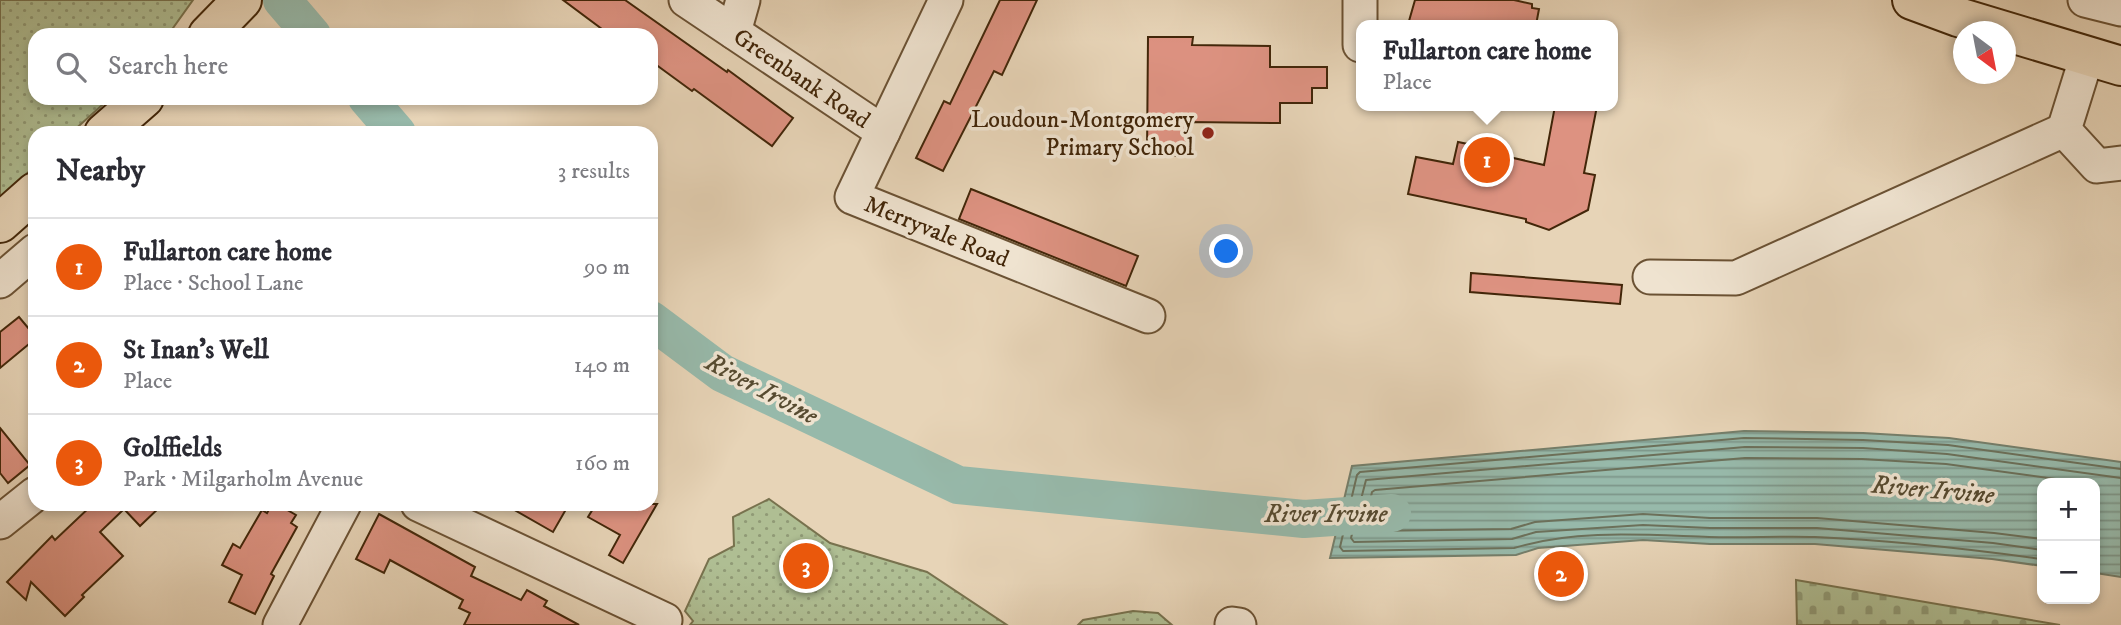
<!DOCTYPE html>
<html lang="en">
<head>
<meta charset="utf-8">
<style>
  :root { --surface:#fff; --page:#f2f2f3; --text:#2b2b33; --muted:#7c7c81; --line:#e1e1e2; --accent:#ea580c }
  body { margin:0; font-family:"IM FELL DW Pica",serif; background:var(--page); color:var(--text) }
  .controls { position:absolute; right:21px; bottom:21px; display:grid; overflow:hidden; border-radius:14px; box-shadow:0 4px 10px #0003 }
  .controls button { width:63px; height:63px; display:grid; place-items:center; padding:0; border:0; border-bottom:2px solid var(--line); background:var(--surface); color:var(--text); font:35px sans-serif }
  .compass { position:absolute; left:1953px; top:21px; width:63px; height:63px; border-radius:50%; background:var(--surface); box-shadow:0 4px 10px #0003; rotate:148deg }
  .you { position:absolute; left:1227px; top:252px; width:24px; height:24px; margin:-18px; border:5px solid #fff; border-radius:50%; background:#1a73e8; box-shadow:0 0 0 10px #1a73e833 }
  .badge { display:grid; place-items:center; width:46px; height:46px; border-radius:50%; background:var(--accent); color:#fff; font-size:23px; font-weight:700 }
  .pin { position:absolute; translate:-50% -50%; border:4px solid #fff; box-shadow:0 2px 7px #0006 }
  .popup { position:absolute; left:1356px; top:20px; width:262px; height:91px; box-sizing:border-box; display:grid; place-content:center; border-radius:14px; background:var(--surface); filter:drop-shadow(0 2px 5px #0005); font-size:23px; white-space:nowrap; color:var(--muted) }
  .popup b { font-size:26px; color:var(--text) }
  .popup::after { content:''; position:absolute; left:50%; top:100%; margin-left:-14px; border:14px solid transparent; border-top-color:var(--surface) }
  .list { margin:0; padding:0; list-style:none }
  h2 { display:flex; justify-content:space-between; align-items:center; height:91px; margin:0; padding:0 28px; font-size:30px }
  h2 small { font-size:23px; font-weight:400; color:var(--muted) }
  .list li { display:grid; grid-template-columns:46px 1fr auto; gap:21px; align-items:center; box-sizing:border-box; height:98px; padding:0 28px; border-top:2px solid var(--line) }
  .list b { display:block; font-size:26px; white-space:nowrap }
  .list p { margin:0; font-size:23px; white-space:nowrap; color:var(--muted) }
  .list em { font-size:23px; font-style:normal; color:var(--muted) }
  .icon { flex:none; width:38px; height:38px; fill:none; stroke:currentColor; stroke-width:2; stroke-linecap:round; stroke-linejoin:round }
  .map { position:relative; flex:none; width:2121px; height:625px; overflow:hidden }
  .search { position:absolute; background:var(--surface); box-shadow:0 4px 10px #0003; left:28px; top:28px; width:630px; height:77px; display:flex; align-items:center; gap:18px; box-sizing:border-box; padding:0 24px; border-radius:21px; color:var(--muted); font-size:26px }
  .panel { position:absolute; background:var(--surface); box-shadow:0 4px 10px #0003; left:28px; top:126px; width:630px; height:385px; border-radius:21px }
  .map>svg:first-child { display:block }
</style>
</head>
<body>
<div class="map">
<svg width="2121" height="625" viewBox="0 0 2121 625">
  <defs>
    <pattern id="grass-dots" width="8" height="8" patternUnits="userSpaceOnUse" patternTransform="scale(1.75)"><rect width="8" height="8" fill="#afbe93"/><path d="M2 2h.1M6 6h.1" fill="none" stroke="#909a76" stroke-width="1.8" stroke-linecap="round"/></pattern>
    <pattern id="cemetery-stones" width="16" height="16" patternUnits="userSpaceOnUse" patternTransform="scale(1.75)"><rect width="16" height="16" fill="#afbe93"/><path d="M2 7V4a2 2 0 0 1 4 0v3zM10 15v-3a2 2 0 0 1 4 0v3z" fill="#909a76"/></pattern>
    <pattern id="water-rules" width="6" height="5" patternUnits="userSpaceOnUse" patternTransform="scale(1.75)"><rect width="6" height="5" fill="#97b9aa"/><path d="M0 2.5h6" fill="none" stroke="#7d9689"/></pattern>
  </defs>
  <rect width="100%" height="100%" fill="#e7d4b7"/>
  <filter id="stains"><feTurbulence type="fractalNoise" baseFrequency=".00286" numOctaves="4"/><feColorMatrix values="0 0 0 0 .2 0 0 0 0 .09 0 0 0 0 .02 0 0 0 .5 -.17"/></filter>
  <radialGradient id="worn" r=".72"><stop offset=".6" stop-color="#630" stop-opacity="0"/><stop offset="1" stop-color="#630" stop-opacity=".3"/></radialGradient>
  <g fill="url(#grass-dots)" stroke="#78724e" stroke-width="2">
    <path d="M0,0H193L168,35H35V98H110L71,133H35V166L0,198Z"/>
    <path d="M769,499L830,543L927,572L1007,625H690L693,621L685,611L709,559L734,546L733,517Z"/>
    <path d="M1133,611L1158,613L1172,625H1078L1083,620Z"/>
  </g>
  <path fill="url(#cemetery-stones)" stroke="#78724e" stroke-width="2" d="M1796,580L2060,625H1797Z"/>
  <path fill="url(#water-rules)" stroke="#757e6a" stroke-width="2" d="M1744,431L1863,433L1949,438L2121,462V577L2095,573V483H2042V566L1992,559L1815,544H1710L1643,540L1538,548L1516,555L1330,558L1352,466Z"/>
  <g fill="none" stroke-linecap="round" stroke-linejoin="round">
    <g stroke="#6c705a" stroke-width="2">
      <path d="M2042,539L1994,533L1817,518H1710L1643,514L1535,522L1511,529L1368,531L1364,528L1372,492L1375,490L1745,458L1862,459L1946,464L2085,483"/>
      <path d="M2042,550L1993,543L1817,528H1710L1643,525L1536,532L1512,539L1354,542L1351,538L1366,480L1745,447L1863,448L1947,454L2121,478"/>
      <path d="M2042,559C1969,549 1889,540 1815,537C1780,536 1744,538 1709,537C1645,535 1576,529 1514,548L1343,551L1340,547L1357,475L1360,472L1744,438L1863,440L1948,445L2121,469"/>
    </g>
    <g stroke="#97b9aa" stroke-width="38">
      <path d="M282,0L312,35"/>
      <path d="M367,98L397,133"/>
      <path d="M651,320L722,373L958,485L1304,519L1392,513"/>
    </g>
  </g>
  <g fill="#dd9281" stroke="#422609" stroke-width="2">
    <path d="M563,0H625L727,72L728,70L793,118L772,146L694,89L692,91L651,61V35H610Z"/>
    <path d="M1000,0H1037L1002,75L994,71L943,171L916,158L944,101L950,104Z"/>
    <path d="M1415,0H1514L1532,4V8L1539,9L1536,25H1422L1409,21Z"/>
    <path d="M1148,37H1193L1192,45L1270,46V67H1327V88H1312V103H1280V123L1190,122V156H1147Z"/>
    <path d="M1555,106H1597L1584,173L1595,175L1588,210L1549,230L1526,222V219L1408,194L1416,157L1453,164L1458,142L1497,150L1496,154L1544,165Z"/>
    <path d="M971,189L1138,256L1126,286L959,219Z"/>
    <path d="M1471,273L1622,285L1620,304L1470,292Z"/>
    <path d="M19,317L35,336V339L0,368V332Z"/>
    <path d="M0,428L30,465L8,483L0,473Z"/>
    <path d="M93,504H163L140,526L124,509L100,532L123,556L82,595L84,597L65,616L31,582L26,600L7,582L52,536L55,540Z"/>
    <path d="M272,504H277L296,515L291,523L297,527L271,574L274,576L255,614L229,602L242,575L222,565L233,544L240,548L262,510L267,513Z"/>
    <path d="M504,504H569L553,532Z"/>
    <path d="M596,504H657L623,563L609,555L620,535L588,517Z"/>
    <path d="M379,514L475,567L471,576L521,600L527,590L547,601L544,606L579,625H464L470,613L459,608L463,600L390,560L384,573L356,559Z"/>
  </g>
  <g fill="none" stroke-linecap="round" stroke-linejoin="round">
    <g stroke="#6b5234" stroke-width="37">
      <g id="minor">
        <path d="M686,0L883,132"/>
        <path d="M946,0L852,197L1148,316"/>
        <path d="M1360,0V45"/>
        <path d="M2085,0L2121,9"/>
        <path d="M734,32L743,0"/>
        <path d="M2087,56L2064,130L2097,166L2121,163"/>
        <path d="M1650,277L1736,278L2064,130"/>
        <path d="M0,281L35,251"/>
        <path d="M418,504L665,620L663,625"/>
        <path d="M0,522L35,494"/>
        <path d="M1232,624L1239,625"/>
        <path d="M280,625L344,504"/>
      </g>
    </g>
    <g stroke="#422609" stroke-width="42">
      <g id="major">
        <path d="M1912,0L1958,17L2121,66"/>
        <path d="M208,35L242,0"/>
        <path d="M104,133L144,98"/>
        <path d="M0,223L35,192"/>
      </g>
    </g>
    <use href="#minor" stroke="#efe3d0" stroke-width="33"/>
    <use href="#major" stroke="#e7d4b7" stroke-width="38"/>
  </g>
  <circle fill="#8f2418" stroke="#efe3d0" stroke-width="2.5" cx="1208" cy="133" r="7"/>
  <g text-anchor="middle" stroke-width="7" stroke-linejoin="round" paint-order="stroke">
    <g font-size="24" fill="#422609" stroke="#efe3d0">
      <text transform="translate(802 78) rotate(34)" y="8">Greenbank Road</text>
      <text transform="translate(937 231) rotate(22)" y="8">Merryvale Road</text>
    </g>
    <g font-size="24" fill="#422609" stroke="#efe3d0" text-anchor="end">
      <text x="1194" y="127">Loudoun-Montgomery<tspan x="1194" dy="28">Primary School</tspan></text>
    </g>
    <g font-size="26" font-style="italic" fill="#574b31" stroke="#efe3d0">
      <text transform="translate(762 388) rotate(28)" y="9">River Irvine</text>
      <text transform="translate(1933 489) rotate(5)" y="9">River Irvine</text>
      <text x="1326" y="522">River Irvine</text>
    </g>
  </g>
  <rect width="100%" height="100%" filter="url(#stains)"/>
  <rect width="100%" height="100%" fill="url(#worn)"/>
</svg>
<div class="controls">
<button>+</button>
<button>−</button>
</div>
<svg class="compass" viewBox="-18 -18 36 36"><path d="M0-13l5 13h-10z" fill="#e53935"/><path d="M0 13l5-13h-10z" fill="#7c7c81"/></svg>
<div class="you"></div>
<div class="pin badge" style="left:1487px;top:160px">1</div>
<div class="popup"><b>Fullarton care home</b>Place</div>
<div class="pin badge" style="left:1561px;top:574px">2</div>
<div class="pin badge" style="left:806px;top:566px">3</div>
<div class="search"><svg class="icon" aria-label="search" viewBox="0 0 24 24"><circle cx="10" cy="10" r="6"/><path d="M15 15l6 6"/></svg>Search here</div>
<section class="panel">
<h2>Nearby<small>3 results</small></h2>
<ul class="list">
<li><span class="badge">1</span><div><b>Fullarton care home</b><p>Place · School Lane</p></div><em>90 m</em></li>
<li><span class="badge">2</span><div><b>St Inan's Well</b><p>Place</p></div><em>140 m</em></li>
<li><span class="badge">3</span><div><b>Golffields</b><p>Park · Milgarholm Avenue</p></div><em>160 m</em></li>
</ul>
</section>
</div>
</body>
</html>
